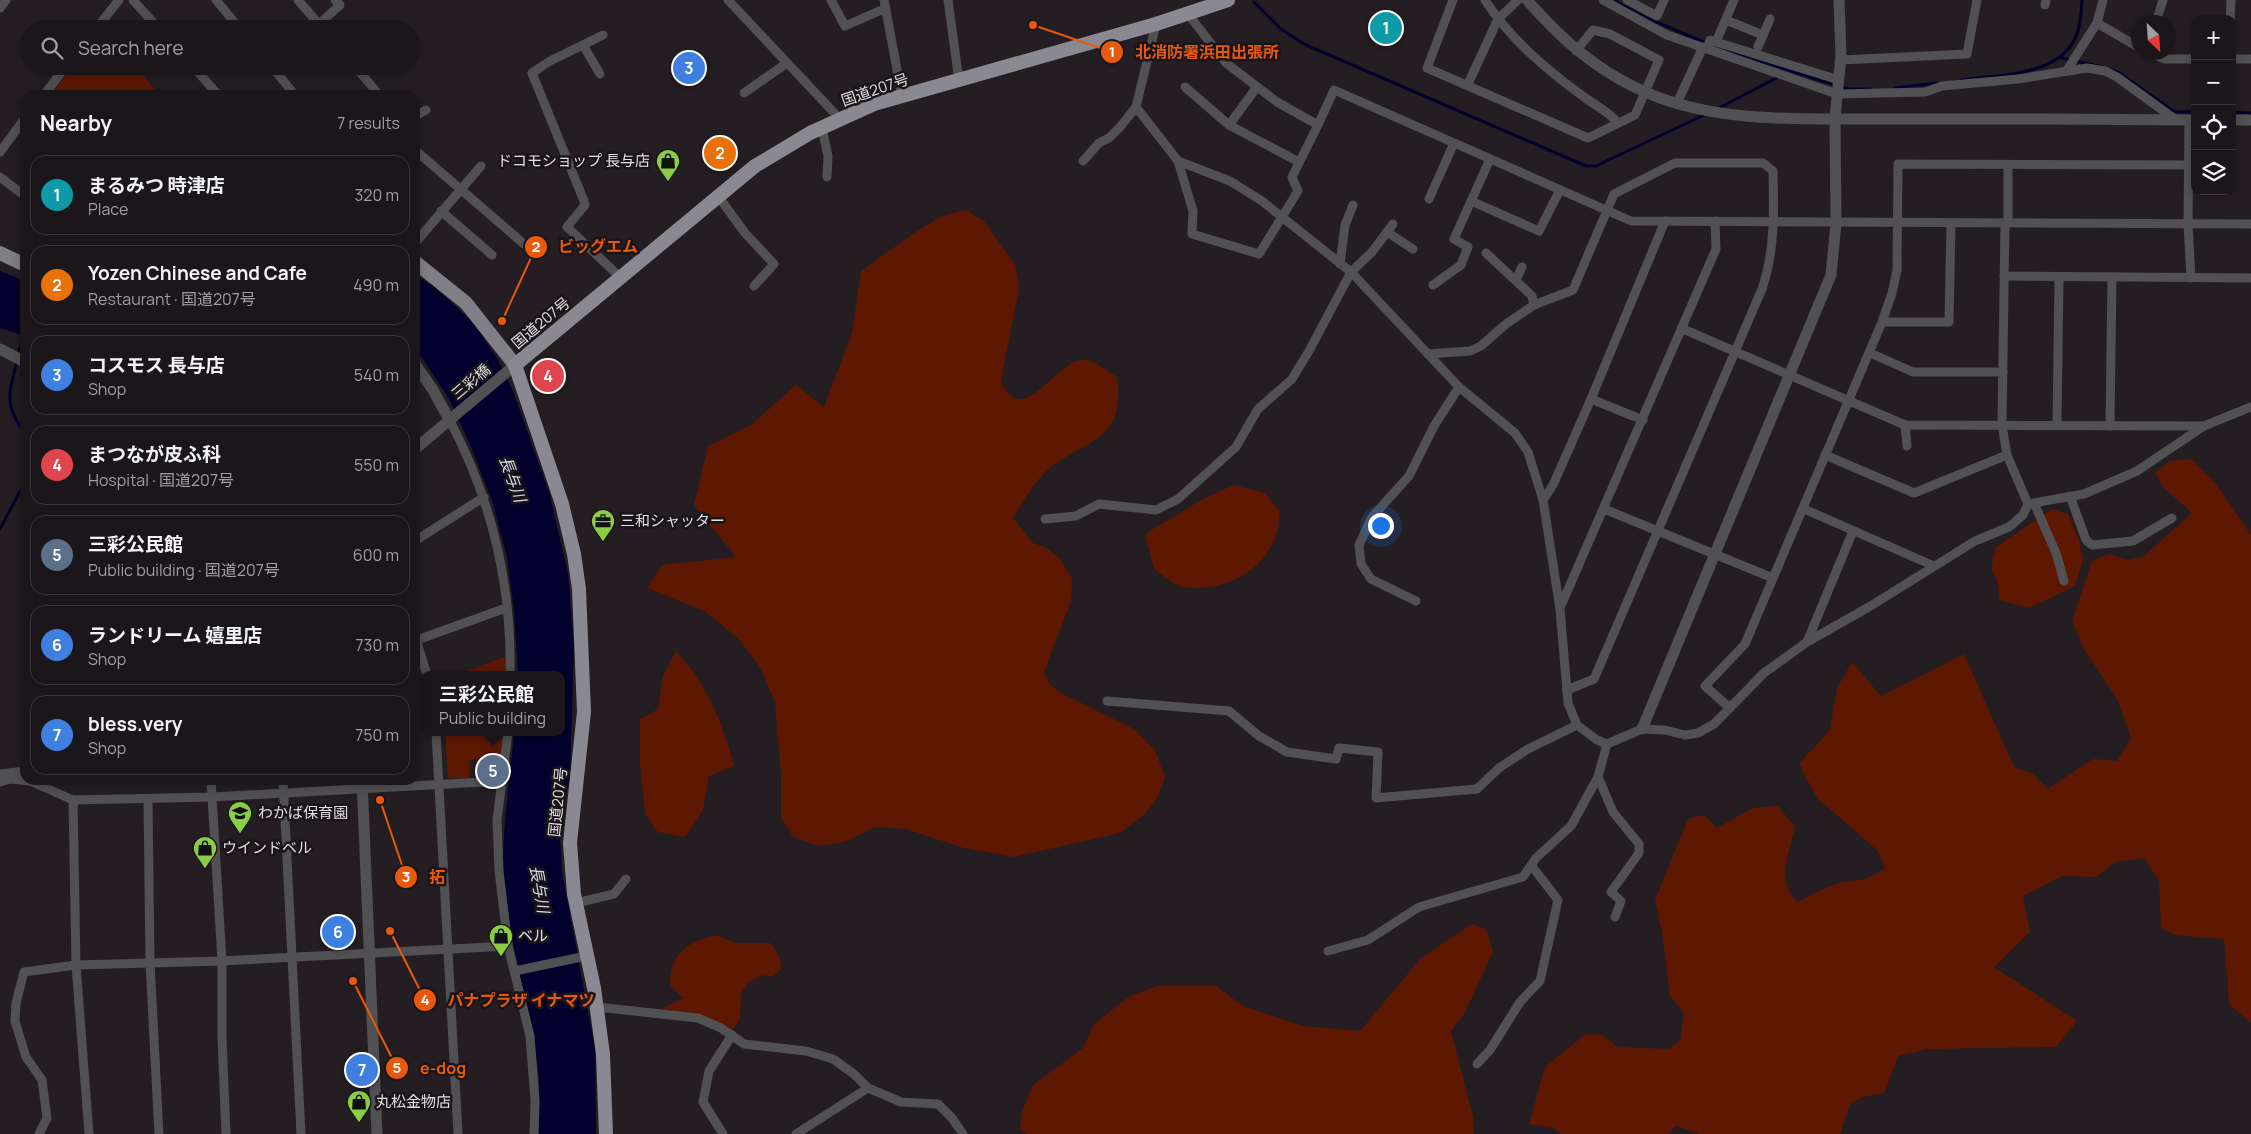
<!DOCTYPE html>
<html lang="en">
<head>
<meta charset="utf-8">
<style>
  :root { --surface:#1b161a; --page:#282327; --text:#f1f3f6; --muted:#a09fa2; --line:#393539; --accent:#8bce46 }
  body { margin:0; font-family:Manrope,"Noto Sans JP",sans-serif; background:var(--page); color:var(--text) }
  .controls { position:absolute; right:15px; top:15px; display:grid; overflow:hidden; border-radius:10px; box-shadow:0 2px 12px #0003 }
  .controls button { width:45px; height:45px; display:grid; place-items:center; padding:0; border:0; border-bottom:1px solid var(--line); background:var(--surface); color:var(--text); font:25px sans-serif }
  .compass { position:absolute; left:2131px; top:15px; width:45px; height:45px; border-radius:50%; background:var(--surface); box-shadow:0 2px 12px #0003; rotate:155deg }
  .you { position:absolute; left:1380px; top:525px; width:18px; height:18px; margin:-12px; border:4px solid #fff; border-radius:50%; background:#1a73e8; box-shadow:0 0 0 8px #1a73e833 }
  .badge { display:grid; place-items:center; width:32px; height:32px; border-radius:50%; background:var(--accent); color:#fff; font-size:16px; font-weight:700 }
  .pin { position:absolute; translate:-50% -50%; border:2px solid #fff; box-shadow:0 1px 5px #0006 }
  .popup { position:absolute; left:420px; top:671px; width:145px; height:65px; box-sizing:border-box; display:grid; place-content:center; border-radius:10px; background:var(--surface); filter:drop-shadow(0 1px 4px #0005); font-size:16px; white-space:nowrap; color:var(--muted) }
  .popup b { font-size:19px; color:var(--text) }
  .popup::after { content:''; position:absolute; left:50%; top:100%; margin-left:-10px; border:10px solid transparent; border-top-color:var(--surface) }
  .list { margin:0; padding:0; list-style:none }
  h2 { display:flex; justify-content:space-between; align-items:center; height:65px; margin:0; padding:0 20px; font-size:21px }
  h2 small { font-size:16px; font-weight:400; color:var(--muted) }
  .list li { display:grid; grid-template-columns:32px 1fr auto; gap:15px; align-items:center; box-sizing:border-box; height:80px; margin:0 10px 10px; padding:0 10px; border:1px solid var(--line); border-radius:15px }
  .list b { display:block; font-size:19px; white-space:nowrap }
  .list p { margin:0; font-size:16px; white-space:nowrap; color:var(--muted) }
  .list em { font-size:16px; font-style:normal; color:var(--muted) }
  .icon { flex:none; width:28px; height:28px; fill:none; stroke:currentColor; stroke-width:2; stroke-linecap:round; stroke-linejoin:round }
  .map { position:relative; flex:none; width:2251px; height:1134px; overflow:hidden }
  .search { position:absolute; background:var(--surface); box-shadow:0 2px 12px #0003; left:20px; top:20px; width:400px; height:55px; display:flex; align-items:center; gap:12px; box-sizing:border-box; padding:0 18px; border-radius:28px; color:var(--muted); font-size:19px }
  .panel { position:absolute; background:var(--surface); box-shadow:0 2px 12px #0003; left:20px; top:90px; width:400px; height:695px; border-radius:15px }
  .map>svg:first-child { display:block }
</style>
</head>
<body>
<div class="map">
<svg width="2251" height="1134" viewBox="0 0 2251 1134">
  <rect width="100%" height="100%" fill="#241e22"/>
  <g fill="#5e1802">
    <path d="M73,66H135L160,95H51Z"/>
    <path d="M966,210L984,221L1015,265L1019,288L1001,381C1023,431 1053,362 1083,360C1095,360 1107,371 1117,377C1126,440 1090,438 1050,468C1037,477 1022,504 1013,518L1033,543L1047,548L1061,560L1072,579L1071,601L1044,672L1049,683L1057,691L1134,729L1155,750L1165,777L1157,798L1145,814L1120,833L1014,857L964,848L906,829L875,827L845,842L819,846L793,837L781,817V774L775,702L760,667L738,638L706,612L647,588L662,565L736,557L694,505L708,446L751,425L796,385L824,407L852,333L861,271L914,233L942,216Z"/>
    <path d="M2191,459L2216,484L2251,535V1023L2229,1004L2224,939L2176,935L2161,928L2159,881L2144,858L2116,862L2096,877L2062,876L2023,896L2030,932L1994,967L2077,1021L2056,1047L1928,1049L1898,1056L1884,1093L1862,1097L1850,1104L1840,1134H1700L1676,1126L1668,1134H1561L1554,1128L1529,1124L1545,1067L1586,1034L1602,1035L1618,1047L1669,1049L1680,1040L1684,1014L1670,995L1662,932L1655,900L1688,819L1704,815L1717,828L1753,808L1778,806L1795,827C1789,853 1776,881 1797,902L1825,888L1843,882L1865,879L1885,869L1878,851L1817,798L1799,764L1830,730L1837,688L1852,662L1881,696L1964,654L2014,767L2033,774L2048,789L2093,759L2117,761L2131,738L2117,699L2084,649L2072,621L2092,561L2109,554L2128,560L2144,556L2192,513L2164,488L2155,473L2169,461Z"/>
    <path d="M1234,485L1265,493L1280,512C1279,520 1278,530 1275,538C1260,574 1222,592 1184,587C1174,586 1162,574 1154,569L1145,534L1205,498Z"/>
    <path d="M2052,509L2068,514L2078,538L2083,560L2075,586L2029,608L1999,600L1998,583L1991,569L1996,547Z"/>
    <path d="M676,651C707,683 723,724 734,766L709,776L703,810L685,837L658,832L645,814L640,764V719L658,709L663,676Z"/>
    <path d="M505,657V675H455Z"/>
    <path d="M445,732H503L501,760L470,759L469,778H448Z"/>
    <path d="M1472,924L1486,929L1493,952L1464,1014L1451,1031L1473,1117L1474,1134H1027L1020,1129L1022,1112L1033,1085L1083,1048L1094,1024L1130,996L1157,986H1216L1243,1006L1304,1026L1360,1031L1421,958Z"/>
    <path d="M717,935L735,943H770C777,950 781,958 781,969L772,977L762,975L749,982L741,993L740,1020L731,1031C707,1015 690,1012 661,1009L683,998L670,985C669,954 688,941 717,935Z"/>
  </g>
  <g fill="#03002e">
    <path d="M0,271L25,281V336L0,328Z"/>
    <path d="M415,275L432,285L474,323L498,360L513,391L549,492L568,573L574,647L570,778L559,820L562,871L595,1048L596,1134H539C539,1108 541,1080 536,1055C527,998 510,944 504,887C500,838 510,782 514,732H562V675H518L514,611L507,557L492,501L471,447L449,399L415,347Z"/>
  </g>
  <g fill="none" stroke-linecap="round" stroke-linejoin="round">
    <g stroke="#03002e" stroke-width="3">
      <path d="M1613,0L1647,18L1708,44"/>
      <path d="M1254,2L1281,29L1304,44L1586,166H1596L1704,115"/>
      <path d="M1728,51L1848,89H1871"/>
      <path d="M2062,58L2103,67"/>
      <path d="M2111,70L2118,72L2175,112H2195"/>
      <path d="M1961,80C2001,74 2064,77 2078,31C2081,21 2081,10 2082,0"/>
      <path d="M1894,88L1938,83"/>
      <path d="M1717,109L1780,76"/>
      <path d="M2232,112L2251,113"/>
      <path d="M19,351L25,329"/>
      <path d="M16,365C7,400 6,404 25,435"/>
      <path d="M0,529L25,482"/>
    </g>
    <g stroke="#515053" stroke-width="9">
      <path d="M133,0L159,29"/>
      <path d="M216,0L240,29"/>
      <path d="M298,0L323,29"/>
      <path d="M728,0L840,119"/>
      <path d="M831,0L845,26L886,8"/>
      <path d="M884,0L902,96"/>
      <path d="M948,0L959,81"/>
      <path d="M1453,0L1427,68L1588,138L1635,115L1659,60L1610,34L1593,30L1576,51"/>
      <path d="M1485,0C1510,39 1547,70 1584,97C1596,106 1608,111 1618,123"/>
      <path d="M1603,0L1667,35L1837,94L1925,92L1942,86L2018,79L2087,68L2105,71L2117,77L2176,120"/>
      <path d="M1627,0L1657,16L1664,0"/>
      <path d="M2103,0L2097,23L2138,47"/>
      <path d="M2045,5L2046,0"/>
      <path d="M0,8L6,0"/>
      <path d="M1188,14L1226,63L1277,102L1318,125L1334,90L1631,221L2251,224"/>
      <path d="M2230,19L2231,0"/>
      <path d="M1726,20L1763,35"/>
      <path d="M2156,22L2163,0"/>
      <path d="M319,24L340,5L335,0"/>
      <path d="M1156,24L1136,107L1178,161L1230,181L1262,201L1351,272L1459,387L1515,433L1528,452L1543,500L1560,609L1568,703L1577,725L1597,740L1607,744L1642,729L1665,730L1685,735L1698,733L1714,724L1764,673L1807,642L1869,607L1975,541L2009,527L2023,515L2028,504L2084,494L2137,471L2204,426L2251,407"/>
      <path d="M96,29L119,0"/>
      <path d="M603,35L550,61L532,73L584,201L585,205L567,227L621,278"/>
      <path d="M1716,42L1839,80"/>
      <path d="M583,45L600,74"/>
      <path d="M1758,47L1770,19"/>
      <path d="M1707,49L1710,40L1716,42L1734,0"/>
      <path d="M2148,52L2164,59H2195"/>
      <path d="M2232,59H2251"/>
      <path d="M1840,60L1967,54L1977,0"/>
      <path d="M193,66L218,95"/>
      <path d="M271,66L295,95"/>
      <path d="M355,66L379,95"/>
      <path d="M2067,70L2097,23"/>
      <path d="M1468,84L1498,19L1518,0"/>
      <path d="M1185,87L1229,125"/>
      <path d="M1257,87L1229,125L1299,162"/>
      <path d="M744,93L787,63"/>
      <path d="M44,95L66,66"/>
      <path d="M204,95L216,92"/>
      <path d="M1677,103L1703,47"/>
      <path d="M415,116L426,110"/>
      <path d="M2189,120L2188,224L2191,278"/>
      <path d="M822,128L828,156L827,177"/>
      <path d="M415,150L524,244"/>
      <path d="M0,152L25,118"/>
      <path d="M1083,161L1099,143L1109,138L1120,127L1136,107"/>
      <path d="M1178,161L1193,211L1192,234L1259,254L1298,191L1292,177L1318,125"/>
      <path d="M0,177L25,196"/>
      <path d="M718,196L745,233L774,264L754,286"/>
      <path d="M1429,199L1454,143"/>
      <path d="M1471,201L1539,231L1560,190"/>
      <path d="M441,211L492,255"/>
      <path d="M2005,223L2002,425L2007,455L2028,504"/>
      <path d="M2008,223V165"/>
      <path d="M1387,232L1413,249"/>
      <path d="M415,243L481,166"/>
      <path d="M1486,253L1532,296L1534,305"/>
      <path d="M1340,264L1345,225L1353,205"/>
      <path d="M2004,276L2251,278"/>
      <path d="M1516,280L1522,267"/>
      <path d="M1433,285L1461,265L1468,247L1454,239L1490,159"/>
      <path d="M1882,322H1949L1951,224"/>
      <path d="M1683,329L1905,425L2204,426"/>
      <path d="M1870,353L1913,372H2003"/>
      <path d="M1428,354L1470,351L1481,346L1506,324L1534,305L1573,290L1614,194L1675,163H1763L1773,171C1774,212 1775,251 1762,289L1594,679L1567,690"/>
      <path d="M1591,399L1643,420"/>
      <path d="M450,421C491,499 512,586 510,675"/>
      <path d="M2057,424L2059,277"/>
      <path d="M1905,425L1907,446"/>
      <path d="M2110,426L2112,277"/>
      <path d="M1825,455L1914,493L2007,455"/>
      <path d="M2070,496L2086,540L2092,545L2133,541L2172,518"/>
      <path d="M1543,500L1553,485L1591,399L1665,221"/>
      <path d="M2034,503L2056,553L2064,581"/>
      <path d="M1604,509L1773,578"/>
      <path d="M1804,509L1934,566"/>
      <path d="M1045,519L1076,516L1099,504L1156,510L1178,499L1236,447L1258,409L1292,379L1309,351L1351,272L1372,252L1393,224"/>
      <path d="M415,541L484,497"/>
      <path d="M1416,601L1371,579L1361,564L1359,545L1372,517L1409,476L1434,426L1459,387"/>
      <path d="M1560,608L1716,249L1715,221"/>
      <path d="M415,636L427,675"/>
      <path d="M417,640L506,608"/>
      <path d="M1807,642L1853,531"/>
      <path d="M1107,701L1229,711L1259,736L1287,752L1336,759L1339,748L1378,752L1376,798L1477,789L1499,768L1528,749L1577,725"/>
      <path d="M1730,708L1705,686L1745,644L1882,322L1892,293L1897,270L1898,164L2189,165"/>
      <path d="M436,732L458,1134"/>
      <path d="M508,732L497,820L499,871L508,946L530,1036L535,1101L534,1134"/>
      <path d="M0,774L25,771"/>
      <path d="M1598,777L1613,812L1639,844V853L1611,892L1621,901L1615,917"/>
      <path d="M211,780L222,961V1037L226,1134"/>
      <path d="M283,780L301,1134"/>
      <path d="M0,782L10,779L30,781L73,800L212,797L502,781"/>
      <path d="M148,799L150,963L159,1134"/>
      <path d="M73,800L76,965L89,1134"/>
      <path d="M576,903L614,894L626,879"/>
      <path d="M1328,951L1368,940L1419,907L1523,877L1536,858L1571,826L1598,777L1607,744"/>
      <path d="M515,971L586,956"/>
      <path d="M597,1007L698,1018L721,1028L744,1044L806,1051L833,1059L854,1074L868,1088L901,1102L938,1104L952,1118L963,1134"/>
      <path d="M1477,1064L1490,1050L1520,1002L1540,981L1558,900L1531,865"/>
      <path d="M39,1134L47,1118L42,1080L26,1057L15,1021L16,1003L24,972L76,965L222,961L508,946"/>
      <path d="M723,1134L703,1102L709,1071L732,1035"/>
      <path d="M796,1134L868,1088"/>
    </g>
    <g stroke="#515053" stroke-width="11">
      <path d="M1527,0C1561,39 1597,71 1645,92C1722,126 1817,118 1899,119C1998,119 2096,119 2195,120"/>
      <path d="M2232,120H2251"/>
      <path d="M0,349L25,362"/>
      <path d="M415,364L433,390L450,421"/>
      <path d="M415,449L515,365"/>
      <path d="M1642,729L1831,275L1836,223L1835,118L1841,55L1839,0"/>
      <path d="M362,780L377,1134"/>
    </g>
    <g stroke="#817f86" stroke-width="14">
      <path d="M0,253L25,265"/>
      <path d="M415,262L466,303L515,365"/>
    </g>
    <path stroke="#8a8890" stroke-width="14" d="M606,1134L603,1054L594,988L574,894L570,843L584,712L579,589L574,554L562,504L515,365L755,166L810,133L874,104L1156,24L1228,0"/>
  </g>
  <defs>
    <g id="shop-pin" transform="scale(1.25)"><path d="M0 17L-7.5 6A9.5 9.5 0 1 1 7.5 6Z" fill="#8bce46" stroke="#1a1519"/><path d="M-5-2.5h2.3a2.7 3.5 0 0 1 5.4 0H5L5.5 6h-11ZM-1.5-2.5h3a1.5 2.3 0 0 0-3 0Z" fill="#111"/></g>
    <g id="office-pin" transform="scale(1.25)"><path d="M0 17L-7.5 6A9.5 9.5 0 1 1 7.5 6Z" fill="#8bce46" stroke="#1a1519"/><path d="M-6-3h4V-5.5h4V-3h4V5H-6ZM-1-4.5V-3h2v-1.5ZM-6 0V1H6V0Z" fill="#111"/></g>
    <g id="school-pin" transform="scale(1.25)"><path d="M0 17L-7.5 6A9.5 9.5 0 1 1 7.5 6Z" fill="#8bce46" stroke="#1a1519"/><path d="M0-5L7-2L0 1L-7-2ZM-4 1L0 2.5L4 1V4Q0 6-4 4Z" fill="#111"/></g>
  </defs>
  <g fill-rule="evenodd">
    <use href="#shop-pin" x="668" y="161"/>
    <use href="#office-pin" x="603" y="521"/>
    <use href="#school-pin" x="240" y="813"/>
    <use href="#shop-pin" x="205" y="848"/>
    <use href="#shop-pin" x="501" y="936"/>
    <use href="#shop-pin" x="359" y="1102"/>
  </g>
  <g text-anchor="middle" stroke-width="5" stroke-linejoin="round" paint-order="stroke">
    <g font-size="15" fill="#e2dee1" stroke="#1a1519">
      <text transform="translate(875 90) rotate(-19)" y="5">国道207号</text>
      <text transform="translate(541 323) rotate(-40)" y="5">国道207号</text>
      <text transform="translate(471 382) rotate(-40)" y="5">三彩橋</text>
      <text transform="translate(558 802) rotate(-84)" y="5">国道207号</text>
    </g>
    <g font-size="15" fill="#e2dee1" stroke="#1a1519" text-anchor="start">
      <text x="650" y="166" text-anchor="end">ドコモショップ 長与店</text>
      <text x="620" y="526">三和シャッター</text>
      <text x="258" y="818">わかば保育園</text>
      <text x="222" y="853">ウインドベル</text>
      <text x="518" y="941">ベル</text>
      <text x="376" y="1107">丸松金物店</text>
    </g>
    <g font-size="16" font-style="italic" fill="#d3dbef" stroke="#1a1519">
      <text transform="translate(513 479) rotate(70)" y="6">長与川</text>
      <text transform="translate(540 889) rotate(80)" y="6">長与川</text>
    </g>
  </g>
  <path fill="none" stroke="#e8590c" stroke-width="2" d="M1033 25L1112 52M502 321L536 247M380 800L406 877M390 931L425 1000M353 981L397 1068"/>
  <g fill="#e8590c" stroke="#1a1519" stroke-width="2">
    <circle cx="1033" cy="25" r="5"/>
    <circle cx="502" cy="321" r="5"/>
    <circle cx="380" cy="800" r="5"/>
    <circle cx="390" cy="931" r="5"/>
    <circle cx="353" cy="981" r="5"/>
    <circle cx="1112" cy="52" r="12"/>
    <circle cx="536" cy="247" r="12"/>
    <circle cx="406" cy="877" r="12"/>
    <circle cx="425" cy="1000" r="12"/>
    <circle cx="397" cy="1068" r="12"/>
  </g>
  <g font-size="15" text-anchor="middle" font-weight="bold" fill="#fff">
    <text x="1112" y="57">1</text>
    <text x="536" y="252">2</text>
    <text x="406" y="882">3</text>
    <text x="425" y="1005">4</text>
    <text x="397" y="1073">5</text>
  </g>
  <g font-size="16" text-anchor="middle" font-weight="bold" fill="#e8590c" stroke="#1a1519" stroke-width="5" stroke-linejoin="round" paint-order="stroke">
    <text x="1207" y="58">北消防署浜田出張所</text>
    <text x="598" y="252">ビッグエム</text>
    <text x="437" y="883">拓</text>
    <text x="521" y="1006">パナプラザ イナマツ</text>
    <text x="443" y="1074">e-dog</text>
  </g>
</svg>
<div class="controls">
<button>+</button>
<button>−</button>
<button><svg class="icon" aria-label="locate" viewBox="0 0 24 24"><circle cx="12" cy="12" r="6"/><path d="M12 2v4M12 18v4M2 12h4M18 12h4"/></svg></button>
<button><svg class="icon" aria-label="layers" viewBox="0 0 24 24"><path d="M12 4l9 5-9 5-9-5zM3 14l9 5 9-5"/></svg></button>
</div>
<svg class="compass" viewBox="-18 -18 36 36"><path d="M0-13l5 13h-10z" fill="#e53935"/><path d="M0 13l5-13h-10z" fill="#a09fa2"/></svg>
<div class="you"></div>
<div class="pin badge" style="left:1386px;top:28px;background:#0f9aa8">1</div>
<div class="pin badge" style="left:720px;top:153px;background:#e8710a">2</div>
<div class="pin badge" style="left:689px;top:68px;background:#3f7fe0">3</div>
<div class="pin badge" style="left:548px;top:376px;background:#e0444e">4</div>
<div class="pin badge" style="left:493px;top:771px;background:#5c6f8a">5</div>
<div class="popup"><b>三彩公民館</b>Public building</div>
<div class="pin badge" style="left:338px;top:932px;background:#3f7fe0">6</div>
<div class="pin badge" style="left:362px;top:1070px;background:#3f7fe0">7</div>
<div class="search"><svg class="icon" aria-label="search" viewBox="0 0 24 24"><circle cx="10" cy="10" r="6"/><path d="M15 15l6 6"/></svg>Search here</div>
<section class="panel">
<h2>Nearby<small>7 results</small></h2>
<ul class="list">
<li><span class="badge" style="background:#0f9aa8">1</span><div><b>まるみつ 時津店</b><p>Place</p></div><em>320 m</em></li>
<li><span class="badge" style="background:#e8710a">2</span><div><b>Yozen Chinese and Cafe</b><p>Restaurant · 国道207号</p></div><em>490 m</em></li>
<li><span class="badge" style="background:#3f7fe0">3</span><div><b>コスモス 長与店</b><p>Shop</p></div><em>540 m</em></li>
<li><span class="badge" style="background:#e0444e">4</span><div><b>まつなが皮ふ科</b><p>Hospital · 国道207号</p></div><em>550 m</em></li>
<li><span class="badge" style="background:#5c6f8a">5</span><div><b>三彩公民館</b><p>Public building · 国道207号</p></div><em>600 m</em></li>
<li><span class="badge" style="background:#3f7fe0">6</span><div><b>ランドリーム 嬉里店</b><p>Shop</p></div><em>730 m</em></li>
<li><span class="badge" style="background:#3f7fe0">7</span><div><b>bless.very</b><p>Shop</p></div><em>750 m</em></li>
</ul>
</section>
</div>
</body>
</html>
